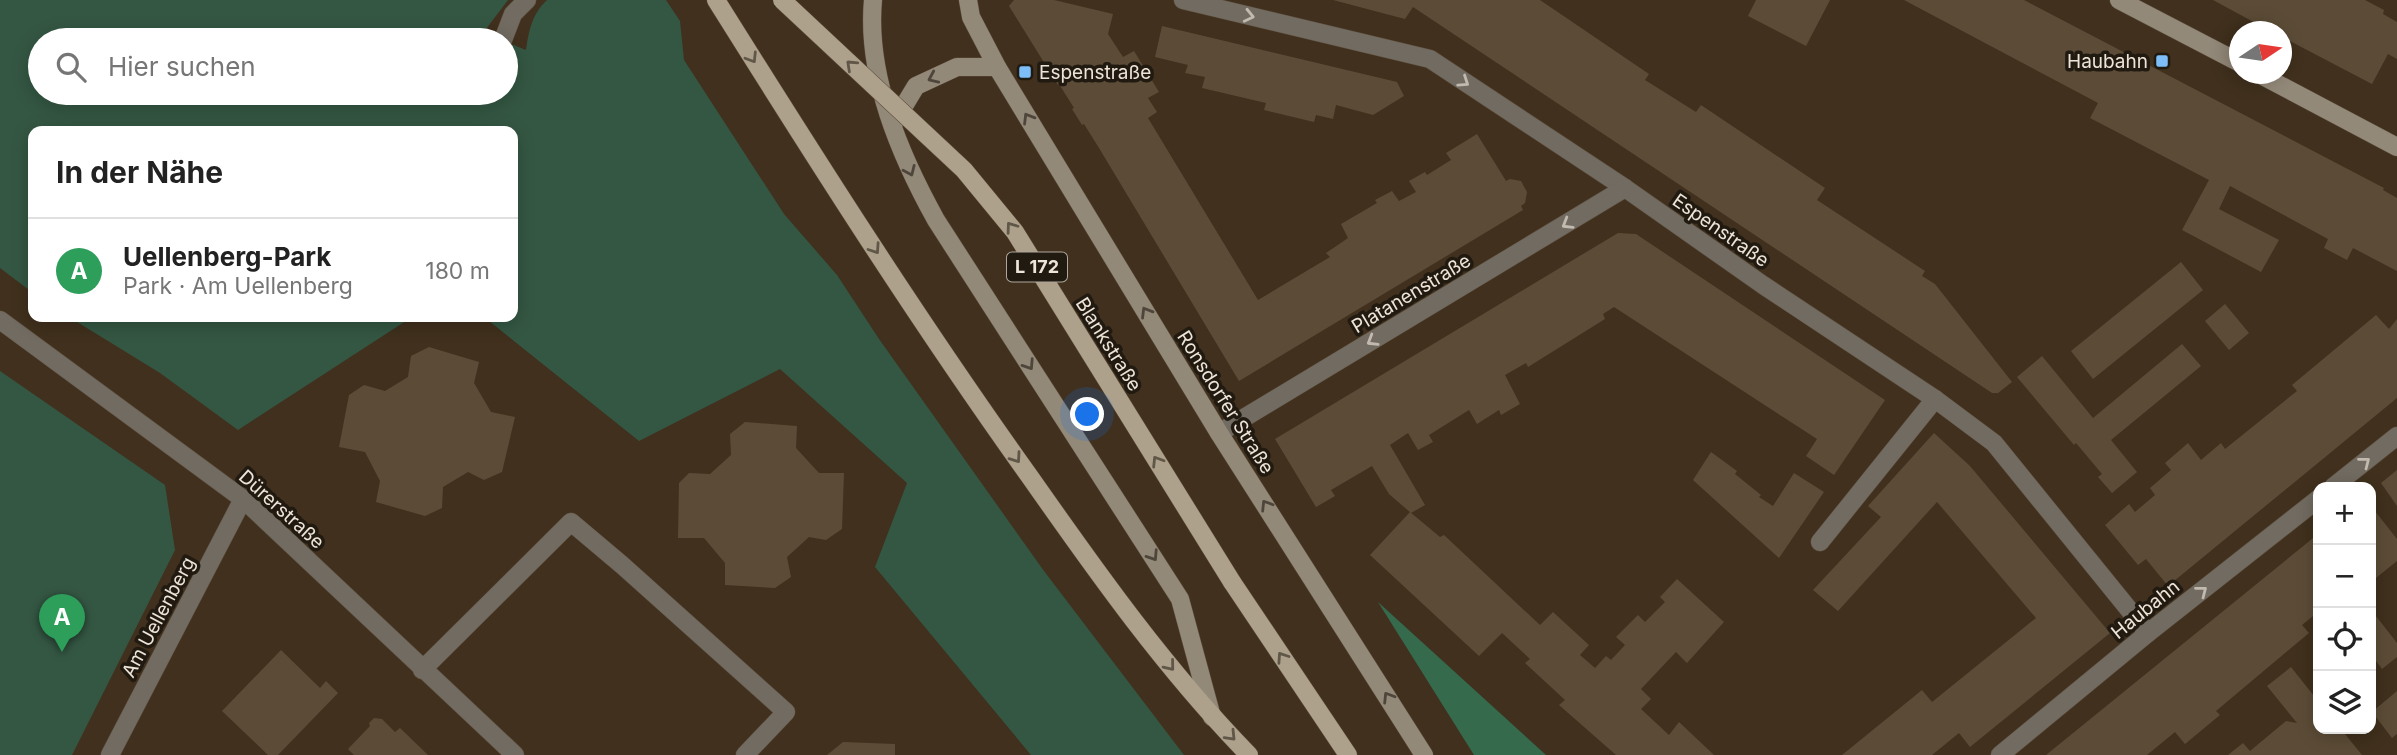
<!DOCTYPE html>
<html lang="de">
<head>
<meta charset="utf-8">
<style>
  :root { --surface:#fff; --page:#f6f6f6; --text:#222; --muted:#767676; --line:#e0e0e0; --accent:#d93025 }
  body { margin:0; font-family:Inter,sans-serif; background:var(--page); color:var(--text) }
  .controls { position:absolute; right:21px; bottom:21px; display:grid; overflow:hidden; border-radius:14px; box-shadow:0 4px 18px #0003 }
  .controls button { width:63px; height:63px; display:grid; place-items:center; padding:0; border:0; border-bottom:2px solid var(--line); background:var(--surface); color:var(--text); font:35px sans-serif }
  .compass { position:absolute; left:2229px; top:21px; width:63px; height:63px; border-radius:50%; background:var(--surface); box-shadow:0 4px 18px #0003; rotate:77deg }
  .you { position:absolute; left:1088px; top:415px; width:24px; height:24px; margin:-18px; border:5px solid #fff; border-radius:50%; background:#1a73e8; box-shadow:0 0 0 10px #1a73e833 }
  .badge { display:grid; place-items:center; width:46px; height:46px; border-radius:50%; background:var(--accent); color:#fff; font-size:23px; font-weight:700 }
  .pin { position:absolute; translate:-50% -58px; filter:drop-shadow(0 2px 4px #0008) }
  .pin::after { content:''; position:absolute; top:37px; width:24px; height:21px; background:inherit; clip-path:polygon(0 0,100% 0,50% 100%) }
  .list { margin:0; padding:0; list-style:none }
  h2 { display:flex; justify-content:space-between; align-items:center; height:91px; margin:0; padding:0 28px; font-size:30px }
  h2 small { font-size:23px; font-weight:400; color:var(--muted) }
  .list li { display:grid; grid-template-columns:46px 1fr auto; gap:21px; align-items:center; box-sizing:border-box; height:105px; padding:0 28px; border-top:2px solid var(--line) }
  .list b { display:block; font-size:26px; white-space:nowrap }
  .list p { margin:0; font-size:23px; white-space:nowrap; color:var(--muted) }
  .list em { font-size:23px; font-style:normal; color:var(--muted) }
  .icon { flex:none; width:38px; height:38px; fill:none; stroke:currentColor; stroke-width:2; stroke-linecap:round; stroke-linejoin:round }
  .map { position:relative; flex:none; width:2397px; height:755px; overflow:hidden }
  .search { position:absolute; background:var(--surface); box-shadow:0 4px 18px #0003; left:28px; top:28px; width:490px; height:77px; display:flex; align-items:center; gap:18px; box-sizing:border-box; padding:0 24px; border-radius:38px; color:var(--muted); font-size:26px }
  .panel { position:absolute; background:var(--surface); box-shadow:0 4px 18px #0003; left:28px; top:126px; width:490px; height:196px; border-radius:14px }
  .map>svg:first-child { display:block }
</style>
</head>
<body>
<div class="map">
<svg width="2397" height="755" viewBox="0 0 2397 755">
  <rect width="100%" height="100%" fill="#40301d"/>
  <g fill="#345743">
    <path d="M0,0H508L483,33L500,40H40V93H506V42L526,50C529,30 532,14 547,0H666L680,21L684,60L784,214L837,275L879,339L1044,571L1184,755H1031L875,567L907,483L780,369L639,441L484,317H513V131H33V293L0,268Z"/>
    <path d="M69,317H412L238,430L160,373Z"/>
    <path d="M0,371L165,485L175,550L72,755H0Z"/>
  </g>
  <path fill="#356a4d" d="M1378,602L1546,755H1474Z"/>
  <g fill="#5c4c37">
    <path d="M1014,0H1054L1113,14L1108,34L1123,57L1134,51L1159,92L1148,98L1157,112L1148,118L1258,300L1330,257L1326,253L1348,238L1341,224L1377,203L1375,200L1392,191L1399,201L1416,192L1409,181L1425,172L1427,175L1451,160L1446,153L1477,134L1506,181L1510,179L1521,181L1527,192L1525,203L1521,206L1523,210L1239,381L1099,148L1084,124L1082,125L1072,109L1074,108L1059,84L1058,85L1009,6Z"/>
    <path d="M1333,0H1540L1649,74L1645,80L1696,112L1701,105L1825,188L1817,200L1925,271L1922,276L1935,284L2012,382L1998,393H1992L1413,7L1405,19Z"/>
    <path d="M1756,0H1830L1806,46L1748,16Z"/>
    <path d="M1904,0H2024L2384,188L2383,190L2397,198V271L2353,248L2347,260L2324,248L2328,239L2230,186L2219,209L2279,240L2261,272L2182,230L2209,180L2090,118L2098,103Z"/>
    <path d="M2213,0H2365L2384,10L2383,14L2397,22V59L2388,54L2372,84L2282,37V32H2272Z"/>
    <path d="M1162,26L1397,82L1404,96L1373,115L1336,105L1333,119L1316,115L1314,122L1264,110L1266,103L1202,88L1205,77L1185,73L1188,65L1155,57Z"/>
    <path d="M1618,233L1636,234L1885,400L1834,475L1806,456L1817,439L1614,307L1603,314L1605,319L1528,367L1526,363L1505,375L1520,404L1501,415L1499,410L1477,424L1469,410L1429,435L1433,442L1418,450L1408,433L1390,445L1425,505L1411,513L1389,494L1372,466L1331,490L1335,496L1316,507L1275,439Z"/>
    <path d="M2181,262L2203,290L2093,379L2071,351Z"/>
    <path d="M2225,304L2249,333L2229,350L2205,321Z"/>
    <path d="M2376,315L2389,329L2397,319V398L2168,586L2146,559L2138,565L2105,525L2129,504L2135,512L2155,495L2150,488L2171,470L2165,463L2188,443L2201,460L2221,443L2225,449L2297,391L2292,385Z"/>
    <path d="M2182,344L2201,366L2111,440L2137,472L2112,493L2098,477L2102,474L2076,443L2074,445L2017,377L2042,356L2093,418Z"/>
    <path d="M429,347L479,362L474,383L491,412L515,417L502,472L484,480L468,472L443,487L442,508L425,516L376,502L380,481L365,452L339,447L349,395L364,385L385,391L408,377L411,356Z"/>
    <path d="M745,422L797,426L796,448L819,473H844L842,529L826,540L809,537L787,557L791,577L775,588L725,585V563L704,538H678L679,483L689,473L710,474L731,455L730,434Z"/>
    <path d="M1934,433L1970,466L2110,633L1970,747L1959,733L1932,755H1842L1922,690L1932,702L2036,618L1937,502L1838,611L1813,590L1881,517L1868,506Z"/>
    <path d="M1711,452L1737,471L1735,474L1761,495L1759,497L1773,506L1794,473L1824,492L1779,558L1693,480Z"/>
    <path d="M2397,470V506L2381,483Z"/>
    <path d="M2371,506L2397,539V561L2371,582Z"/>
    <path d="M1410,512L1440,537L1444,535L1540,625L1553,612L1589,645L1580,655L1595,668L1606,656L1611,660L1625,645L1616,637L1638,615L1645,622L1665,602L1660,597L1677,579L1724,622L1687,663L1676,652L1641,689L1651,699L1641,709L1669,735L1679,722L1714,755H1616L1559,705L1565,700L1525,663L1530,659L1502,633L1479,656L1370,555Z"/>
    <path d="M2318,534V612L2302,625L2309,633L2216,711L2220,715L2185,744L2175,732L2147,755H2046Z"/>
    <path d="M2376,616L2397,643V657L2382,669L2371,654V620Z"/>
    <path d="M281,650L320,688L326,681L338,693L278,755H268L222,711Z"/>
    <path d="M2291,667L2318,701V729H2341L2362,755H2228L2243,743L2250,751L2286,721L2297,723L2267,686Z"/>
    <path d="M2397,691V734L2392,738L2372,712Z"/>
    <path d="M374,718L382,719L395,732L400,728L428,755H354L348,749L370,726L369,723Z"/>
    <path d="M843,742L895,744V755H827Z"/>
  </g>
  <g fill="none" stroke-linecap="round" stroke-linejoin="round">
    <g stroke="#5c4d3b" stroke-width="19">
      <g id="lane">
        <path d="M503,40L513,14L527,0"/>
        <path d="M1820,542L1935,399"/>
        <path d="M422,670L571,522L622,565L786,712L745,755"/>
      </g>
    </g>
    <g stroke="#5c4d3b" stroke-width="19">
      <g id="street">
        <path d="M1183,0L1430,59L1625,188L1763,285L1935,399L1994,443L2148,633"/>
        <path d="M0,320L243,499L515,755"/>
        <path d="M1219,433L1625,188"/>
        <path d="M2333,487L2397,436"/>
        <path d="M110,755L243,499"/>
        <path d="M2000,755L2148,633L2318,499"/>
      </g>
    </g>
    <g stroke="#5c4d3b" stroke-width="19">
      <g id="secondary">
        <path d="M873,0C866,76 900,155 936,220L1180,599L1212,717"/>
        <path d="M968,0L971,17L997,67L1219,433L1424,755"/>
        <path d="M2119,0L2240,63"/>
        <path d="M2259,74L2397,147"/>
        <path d="M893,124L916,86L957,67H997"/>
      </g>
    </g>
    <g stroke="#5c4d3b" stroke-width="19">
      <g id="primary">
        <path d="M716,0C817,161 919,322 1030,477C1098,574 1166,670 1249,755"/>
        <path d="M1232,582L1348,755"/>
      </g>
    </g>
    <use href="#lane" stroke="#716b61" stroke-width="18"/>
    <use href="#street" stroke="#716b61" stroke-width="18"/>
    <use href="#secondary" stroke="#938979" stroke-width="18"/>
    <use href="#primary" stroke="#aea18c" stroke-width="18"/>
    <g stroke="#5c4d3b" stroke-width="19" stroke-linecap="butt">
      <path id="primary-bridge" d="M782,0L964,170L1015,232L1232,582"/>
    </g>
    <use href="#primary-bridge" stroke="#aea18c" stroke-width="18"/>
  </g>
  <defs><path id="oneway-chevron" d="M-2-3.5L2.5 0L-2 3.5" fill="none" stroke-width="1.6" stroke-linecap="round" stroke-linejoin="round" transform="scale(1.75)"/></defs>
  <g stroke="#c2baae">
    <use href="#oneway-chevron" transform="translate(1249 16) rotate(13)"/>
    <use href="#oneway-chevron" transform="translate(1464 82) rotate(34)"/>
    <use href="#oneway-chevron" transform="translate(1567 224) rotate(149)"/>
    <use href="#oneway-chevron" transform="translate(1372 341) rotate(149)"/>
    <use href="#oneway-chevron" transform="translate(2365 462) rotate(-38)"/>
    <use href="#oneway-chevron" transform="translate(2202 591) rotate(-38)"/>
  </g>
  <g stroke="#605748">
    <use href="#oneway-chevron" transform="translate(752 58) rotate(58)"/>
    <use href="#oneway-chevron" transform="translate(851 65) rotate(-137)"/>
    <use href="#oneway-chevron" transform="translate(1011 227) rotate(-126)"/>
    <use href="#oneway-chevron" transform="translate(875 249) rotate(56)"/>
    <use href="#oneway-chevron" transform="translate(1016 458) rotate(55)"/>
    <use href="#oneway-chevron" transform="translate(1157 461) rotate(-122)"/>
    <use href="#oneway-chevron" transform="translate(1282 657) rotate(-124)"/>
    <use href="#oneway-chevron" transform="translate(1170 666) rotate(51)"/>
    <use href="#oneway-chevron" transform="translate(1231 736) rotate(46)"/>
  </g>
  <g stroke="#4f463b">
    <use href="#oneway-chevron" transform="translate(933 78) rotate(156)"/>
    <use href="#oneway-chevron" transform="translate(1028 118) rotate(-121)"/>
    <use href="#oneway-chevron" transform="translate(910 171) rotate(66)"/>
    <use href="#oneway-chevron" transform="translate(1146 312) rotate(-121)"/>
    <use href="#oneway-chevron" transform="translate(1029 365) rotate(57)"/>
    <use href="#oneway-chevron" transform="translate(1266 505) rotate(-122)"/>
    <use href="#oneway-chevron" transform="translate(1153 556) rotate(57)"/>
    <use href="#oneway-chevron" transform="translate(1388 697) rotate(-122)"/>
  </g>
  <g fill="#7dbef9" stroke="#211a11" stroke-width="2.5">
    <rect x="2155" y="54" width="14" height="14" rx="3.5"/>
    <rect x="1018" y="65" width="14" height="14" rx="3.5"/>
  </g>
  <g text-anchor="middle" stroke-width="7" stroke-linejoin="round" paint-order="stroke">
    <rect fill="#211a11" stroke="#b0a79c" stroke-width="2" x="1007" y="252.5" width="60" height="29" rx="5"/>
    <g font-size="18" font-weight="bold" fill="#eee4d8">
      <text x="1037" y="273">L 172</text>
    </g>
    <g font-size="19" fill="#eee4d8" stroke="#211a11" text-anchor="end">
      <text x="2148" y="68">Haubahn</text>
      <text x="1039" y="79" text-anchor="start">Espenstraße</text>
    </g>
    <g font-size="19" fill="#eee4d8" stroke="#211a11">
      <text transform="translate(1721 230) rotate(35)" y="7">Espenstraße</text>
      <text transform="translate(1411 293) rotate(-31)" y="7">Platanenstraße</text>
      <text transform="translate(1109 344) rotate(58)" y="7">Blankstraße</text>
      <text transform="translate(1226 402) rotate(58)" y="7">Ronsdorfer Straße</text>
      <text transform="translate(282 509) rotate(42)" y="7">Dürerstraße</text>
      <text transform="translate(2145 609) rotate(-39)" y="7">Haubahn</text>
      <text transform="translate(158 617) rotate(-62)" y="7">Am Uellenberg</text>
    </g>
  </g>
</svg>
<div class="controls">
<button>+</button>
<button>−</button>
<button><svg class="icon" aria-label="locate" viewBox="0 0 24 24"><circle cx="12" cy="12" r="6"/><path d="M12 2v4M12 18v4M2 12h4M18 12h4"/></svg></button>
<button><svg class="icon" aria-label="layers" viewBox="0 0 24 24"><path d="M12 4l9 5-9 5-9-5zM3 14l9 5 9-5"/></svg></button>
</div>
<svg class="compass" viewBox="-18 -18 36 36"><path d="M0-13l5 13h-10z" fill="#e53935"/><path d="M0 13l5-13h-10z" fill="#767676"/></svg>
<div class="you"></div>
<div class="pin badge" style="left:62px;top:652px;background:#2e9e5b">A</div>
<div class="search"><svg class="icon" aria-label="search" viewBox="0 0 24 24"><circle cx="10" cy="10" r="6"/><path d="M15 15l6 6"/></svg>Hier suchen</div>
<section class="panel">
<h2>In der Nähe<small></small></h2>
<ul class="list">
<li><span class="badge" style="background:#2e9e5b">A</span><div><b>Uellenberg-Park</b><p>Park · Am Uellenberg</p></div><em>180 m</em></li>
</ul>
</section>
</div>
</body>
</html>
